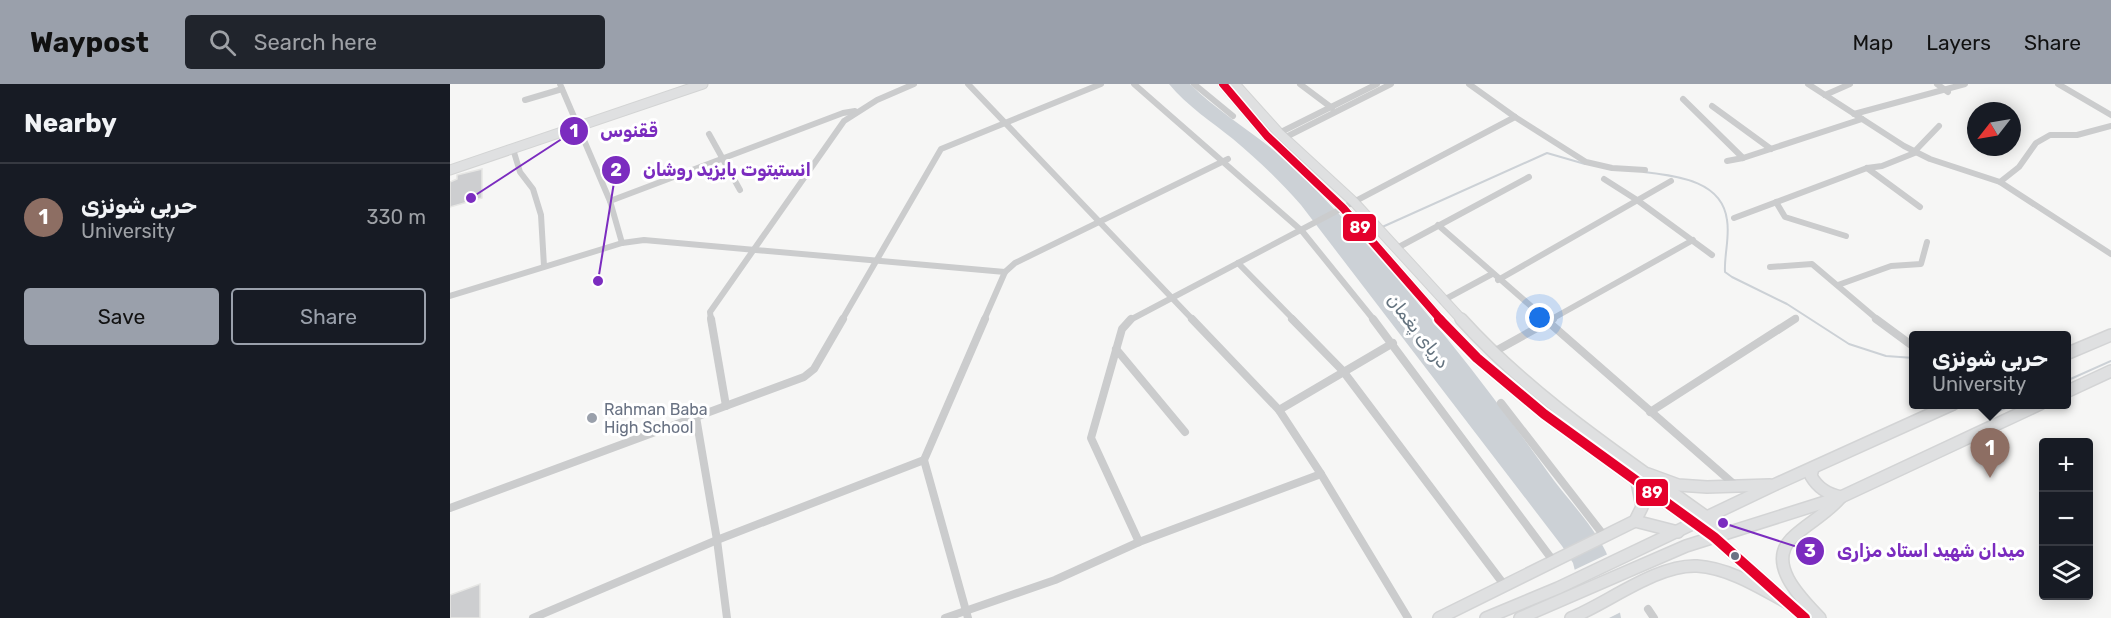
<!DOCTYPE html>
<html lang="en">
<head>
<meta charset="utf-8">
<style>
  :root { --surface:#171b24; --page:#20242c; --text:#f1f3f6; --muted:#9ea1a6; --line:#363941; --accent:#9aa0ab }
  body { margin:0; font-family:Rubik,"Noto Sans Arabic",sans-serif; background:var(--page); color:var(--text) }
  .controls { position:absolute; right:18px; bottom:18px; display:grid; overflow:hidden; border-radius:6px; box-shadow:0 3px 15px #0003 }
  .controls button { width:54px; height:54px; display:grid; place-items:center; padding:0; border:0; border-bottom:2px solid var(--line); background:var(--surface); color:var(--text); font:30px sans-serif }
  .compass { position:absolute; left:1517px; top:18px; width:54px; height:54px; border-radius:50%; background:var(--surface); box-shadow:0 3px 15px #0003; rotate:239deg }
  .you { position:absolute; left:1090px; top:234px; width:21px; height:21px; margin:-15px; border:4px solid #fff; border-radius:50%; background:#1a73e8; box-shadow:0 0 0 9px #1a73e833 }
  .badge { display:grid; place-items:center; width:39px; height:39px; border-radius:50%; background:var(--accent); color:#fff; font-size:20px; font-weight:700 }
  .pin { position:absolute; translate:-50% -50px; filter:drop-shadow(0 2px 3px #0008) }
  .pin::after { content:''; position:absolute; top:32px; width:21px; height:18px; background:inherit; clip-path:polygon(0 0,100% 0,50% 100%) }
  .popup { position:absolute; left:1459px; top:247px; width:162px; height:78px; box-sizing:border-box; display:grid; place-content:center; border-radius:6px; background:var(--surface); filter:drop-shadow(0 2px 4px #0005); font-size:20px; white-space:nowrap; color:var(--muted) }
  .popup b { font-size:22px; color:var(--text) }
  .popup::after { content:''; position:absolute; left:50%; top:100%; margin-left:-12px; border:12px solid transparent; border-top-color:var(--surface) }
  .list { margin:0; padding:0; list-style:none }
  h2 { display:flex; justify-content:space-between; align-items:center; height:78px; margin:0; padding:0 24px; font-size:26px }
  h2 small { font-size:20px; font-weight:400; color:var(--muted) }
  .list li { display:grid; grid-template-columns:39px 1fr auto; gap:18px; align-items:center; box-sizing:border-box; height:108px; padding:0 24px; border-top:2px solid var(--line) }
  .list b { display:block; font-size:22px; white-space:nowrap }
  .list p { margin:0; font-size:20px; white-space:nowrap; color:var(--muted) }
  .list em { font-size:20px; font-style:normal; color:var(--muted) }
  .actions { display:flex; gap:12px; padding:18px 24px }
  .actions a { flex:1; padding:14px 0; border:2px solid var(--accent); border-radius:6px; text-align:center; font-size:21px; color:var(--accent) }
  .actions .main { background:var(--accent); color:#111 }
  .icon { flex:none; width:33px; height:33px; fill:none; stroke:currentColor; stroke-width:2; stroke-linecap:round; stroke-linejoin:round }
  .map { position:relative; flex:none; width:1661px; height:534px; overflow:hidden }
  header { display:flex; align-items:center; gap:36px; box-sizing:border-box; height:84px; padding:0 30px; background:var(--accent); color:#111 }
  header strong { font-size:28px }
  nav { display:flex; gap:33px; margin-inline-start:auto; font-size:21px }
  .search { width:420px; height:54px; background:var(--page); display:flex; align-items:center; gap:15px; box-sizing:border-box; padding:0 21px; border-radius:6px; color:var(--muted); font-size:22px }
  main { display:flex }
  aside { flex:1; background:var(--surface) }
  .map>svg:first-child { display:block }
</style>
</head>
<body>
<header>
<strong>Waypost</strong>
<div class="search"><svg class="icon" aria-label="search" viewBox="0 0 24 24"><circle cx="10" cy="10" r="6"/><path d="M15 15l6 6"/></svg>Search here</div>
<nav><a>Map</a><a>Layers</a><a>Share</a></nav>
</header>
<main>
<aside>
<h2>Nearby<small></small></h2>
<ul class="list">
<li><span class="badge" style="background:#8d6e63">1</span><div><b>حربی شونزی</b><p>University</p></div><em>330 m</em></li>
</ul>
<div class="actions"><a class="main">Save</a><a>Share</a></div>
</aside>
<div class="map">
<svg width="1661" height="534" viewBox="0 0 1661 534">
  <rect width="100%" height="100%" fill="#f6f6f5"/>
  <path fill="#ccd1d6" d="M719,0H740C772,32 814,54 846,86C939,178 1021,280 1097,387C1116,414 1141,438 1156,468C1165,487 1167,513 1171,534H1137L1123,479L1112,462L851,121C830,97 808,76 783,55C762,38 737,22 719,0Z"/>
  <path fill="#f6f6f5" d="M1160,469L1173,527L1159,534H1134L1122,487Z"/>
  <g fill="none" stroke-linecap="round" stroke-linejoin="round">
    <g stroke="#ccd1d6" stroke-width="2">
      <path d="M1194,88C1226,92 1272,96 1277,136C1280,153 1274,171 1275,188L1282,193L1337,220L1399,260L1436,272L1464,274"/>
      <path d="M930,144L1097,69L1135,80"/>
      <path d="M1616,297L1661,277"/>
      <path d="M1539,320L1549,327L1564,320"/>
    </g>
  </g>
  <g fill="#cdced0" stroke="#e6e6e4" stroke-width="1.5">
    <path d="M32,85V114L0,123V98L7,95V91Z"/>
    <path d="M30,500V534H0V511Z"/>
  </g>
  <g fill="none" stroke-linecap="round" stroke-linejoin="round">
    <g stroke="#d3d4d4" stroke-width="11">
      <g id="secondary-far1">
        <path d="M773,0L817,52L893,124L991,236"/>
        <path d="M785,0L829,49L904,118L1012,236"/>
        <path d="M0,86L253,0"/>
      </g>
    </g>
    <g stroke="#d3d4d4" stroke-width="14">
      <g id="secondary">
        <path d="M989,235L1027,274L1094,330L1264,453L1355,534"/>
        <path d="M1011,235C1087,319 1186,381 1277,448"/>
        <path d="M1370,534C1353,516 1316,481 1341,455C1357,439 1376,431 1391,413"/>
      </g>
    </g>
    <g stroke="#d3d4d5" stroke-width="14">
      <g id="primary">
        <path d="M1616,270L1661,251"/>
        <path d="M1616,308L1661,287"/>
        <path d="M1363,384L1361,392C1368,404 1377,410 1391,413"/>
        <path d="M1198,390L1228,401L1257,403L1320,401"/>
        <path d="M1185,437L1228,448"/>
        <path d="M989,534L1185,437L1192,423L1187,398"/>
        <path d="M1036,534L1108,504L1324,401L1503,320"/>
        <path d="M1070,534L1236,462L1391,413L1590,320"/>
        <path d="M1121,534C1158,519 1207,480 1247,482C1280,484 1312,505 1340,520"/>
      </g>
    </g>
    <g stroke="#cbcccd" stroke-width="6">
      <path d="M110,0L160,117L172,159"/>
      <path d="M518,0L743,236"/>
      <path d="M684,0L852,147L924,236"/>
      <path d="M744,0L783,32"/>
      <path d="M850,0L882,24"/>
      <path d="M1019,0L1065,33L1136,78L1162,84L1195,86"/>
      <path d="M1358,0L1454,62L1480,75L1550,98L1661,170"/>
      <path d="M1487,0L1498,8"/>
      <path d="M1608,0L1661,31"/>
      <path d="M1375,11L1400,0"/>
      <path d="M1233,15L1293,74"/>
      <path d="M75,16L112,5"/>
      <path d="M1262,22L1321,65"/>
      <path d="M1404,30L1515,0"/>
      <path d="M829,49L927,0"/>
      <path d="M259,50L290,106"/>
      <path d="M834,54L941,0"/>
      <path d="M63,65L70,88L83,105L91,131L94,182"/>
      <path d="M1465,67L1489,42"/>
      <path d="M1277,77L1293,74L1412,35"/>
      <path d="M1417,84L1470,123"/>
      <path d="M1154,95L1187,116L1262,171"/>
      <path d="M1550,98L1569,83L1586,59L1600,51H1627L1661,42"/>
      <path d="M160,117L393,29L405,27"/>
      <path d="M1326,118L1335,133L1396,152"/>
      <path d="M1284,134L1417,84L1432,82L1467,68"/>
      <path d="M988,141L1097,236"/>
      <path d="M947,164L1079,93"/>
      <path d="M788,179L844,236"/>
      <path d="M1320,183L1362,180L1428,236"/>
      <path d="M1048,196L1221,97"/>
      <path d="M1388,201L1441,182L1471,180L1477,158"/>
      <path d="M0,212L172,159L194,156L555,188"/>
      <path d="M992,217L1042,190"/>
      <path d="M261,236L260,228L394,37L427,16L464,0"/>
      <path d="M392,236L491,65L651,0"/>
      <path d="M534,236L555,188L565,179L778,75"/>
      <path d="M680,236L1065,33"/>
      <path d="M1100,236L1243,156"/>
      <path d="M1343,236L1346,234"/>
    </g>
    <g stroke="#cbcccd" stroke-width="8">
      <path d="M261,235L276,322"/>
      <path d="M681,235L672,245L641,354L689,458"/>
      <path d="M742,235L829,326L871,390L958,534"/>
      <path d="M842,235L893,287L1055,502"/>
      <path d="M923,235L1104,478"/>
      <path d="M1095,235L1286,402"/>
      <path d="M1426,235L1464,263"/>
      <path d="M666,265L735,348"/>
      <path d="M1042,269L1103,235"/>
      <path d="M1051,319L1155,453"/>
      <path d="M829,326L943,259"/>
      <path d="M1200,328L1345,235"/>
      <path d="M246,333L267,456L277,534"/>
      <path d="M0,424L354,293L364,285L393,235"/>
      <path d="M1198,525L1204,534"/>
      <path d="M83,534L267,456L474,376"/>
      <path d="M495,534L605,496L689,458L871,390"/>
      <path d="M518,534L474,376L535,235"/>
    </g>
    <use href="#secondary-far1" stroke="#dfe0e1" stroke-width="9"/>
    <use href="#secondary" stroke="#dfe0e1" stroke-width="11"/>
    <use href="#primary" stroke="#dfe0e1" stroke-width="11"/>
    <g stroke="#fff" stroke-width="11">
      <path id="bus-1-far1" d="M773,0L817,52L893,124L991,236"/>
    </g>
    <g stroke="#fff" stroke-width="14">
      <path id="bus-1" d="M989,235L1027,274L1094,330L1264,453L1355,534"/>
    </g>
    <use href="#bus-1-far1" stroke="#e4002b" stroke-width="8"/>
    <use href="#bus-1" stroke="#e4002b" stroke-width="10"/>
  </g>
  <circle fill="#9aa0ab" stroke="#fff" stroke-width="2" cx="142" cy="334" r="6"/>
  <circle fill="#697283" stroke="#fff" stroke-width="2" cx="1285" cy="472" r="5"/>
  <g text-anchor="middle" stroke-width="6" stroke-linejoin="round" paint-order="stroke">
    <g font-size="16" fill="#697283" stroke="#fff" text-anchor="start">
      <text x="154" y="331">Rahman Baba<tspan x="154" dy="18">High School</tspan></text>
    </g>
    <g font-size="18" font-style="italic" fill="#64737f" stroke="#fff">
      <text transform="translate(968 247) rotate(52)" y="6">دریای پغمان</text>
    </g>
  </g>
  <path fill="none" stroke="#7b2cbf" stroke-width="2" d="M21 114L124 47M148 197L166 86M1273 439L1360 467"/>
  <g fill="#7b2cbf" stroke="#fff" stroke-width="2">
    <circle cx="21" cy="114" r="6"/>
    <circle cx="148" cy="197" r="6"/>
    <circle cx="1273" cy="439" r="6"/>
    <circle cx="124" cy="47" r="15"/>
    <circle cx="166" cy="86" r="15"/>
    <circle cx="1360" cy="467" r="15"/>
  </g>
  <g font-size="18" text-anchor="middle" font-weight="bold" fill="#fff">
    <text x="124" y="53">1</text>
    <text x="166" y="92">2</text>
    <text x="1360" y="473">3</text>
  </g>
  <g font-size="18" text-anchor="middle" font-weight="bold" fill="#7b2cbf" stroke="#fff" stroke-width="6" stroke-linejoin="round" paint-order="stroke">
    <text x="179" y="53">ققنوس</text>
    <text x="277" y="92">انستیتوت بایزید روشان</text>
    <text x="1481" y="473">میدان شهید استاد مزاری</text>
  </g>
  <g stroke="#fff" stroke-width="2">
    <rect x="892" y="129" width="35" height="29" rx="6" fill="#e4002b"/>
    <rect x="1185" y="394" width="34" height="29" rx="6" fill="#e4002b"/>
  </g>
  <g font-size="16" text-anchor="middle" font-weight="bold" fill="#fff">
    <text x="910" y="149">89</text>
    <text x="1202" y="414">89</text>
  </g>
</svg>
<div class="controls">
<button>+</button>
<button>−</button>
<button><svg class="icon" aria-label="layers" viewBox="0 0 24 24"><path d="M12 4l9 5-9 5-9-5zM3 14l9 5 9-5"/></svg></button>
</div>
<svg class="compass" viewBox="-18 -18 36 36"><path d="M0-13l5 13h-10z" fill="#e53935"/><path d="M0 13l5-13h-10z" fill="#9ea1a6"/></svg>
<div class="you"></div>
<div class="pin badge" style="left:1540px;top:394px;background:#8d6e63">1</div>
<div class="popup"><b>حربی شونزی</b>University</div>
</div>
</main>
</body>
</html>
